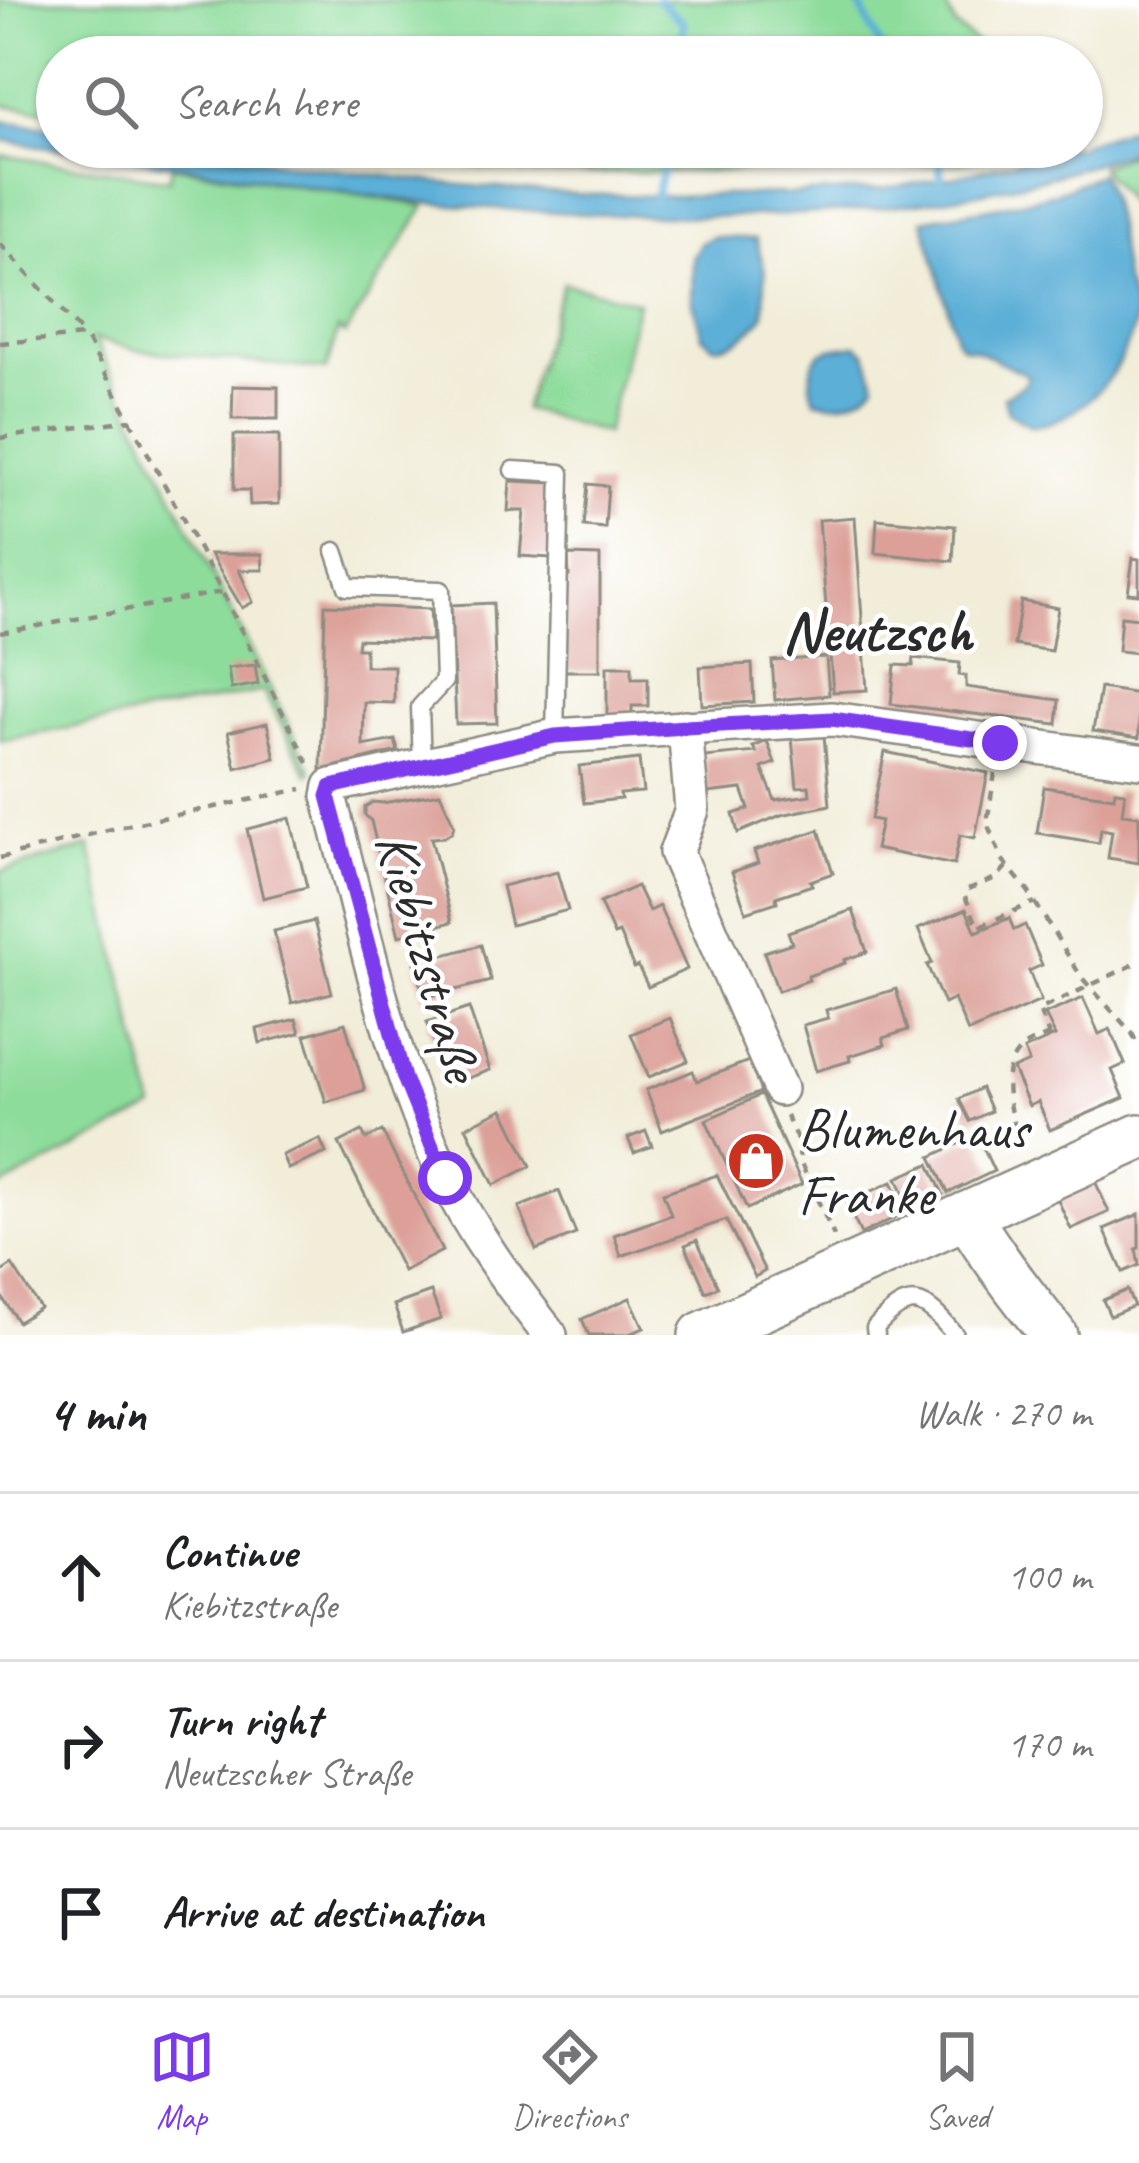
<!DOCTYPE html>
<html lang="en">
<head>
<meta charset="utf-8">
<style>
  :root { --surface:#fff; --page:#f2f2f2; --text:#202124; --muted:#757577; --line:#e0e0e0; --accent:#7c3aed }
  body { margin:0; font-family:Caveat,sans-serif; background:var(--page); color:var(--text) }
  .stop { position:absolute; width:36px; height:36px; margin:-27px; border:9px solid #7c3aed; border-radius:50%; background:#fff }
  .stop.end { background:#7c3aed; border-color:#fff; box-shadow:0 3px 12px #0008 }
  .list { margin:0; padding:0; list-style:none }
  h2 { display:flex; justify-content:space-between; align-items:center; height:156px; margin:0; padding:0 48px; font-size:51px }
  h2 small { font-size:39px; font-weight:400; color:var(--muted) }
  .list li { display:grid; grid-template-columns:78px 1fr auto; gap:36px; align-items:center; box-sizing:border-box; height:168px; padding:0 48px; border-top:3px solid var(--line) }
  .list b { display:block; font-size:45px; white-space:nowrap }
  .list p { margin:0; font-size:39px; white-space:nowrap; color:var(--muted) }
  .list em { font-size:39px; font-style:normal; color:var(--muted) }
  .icon { flex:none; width:66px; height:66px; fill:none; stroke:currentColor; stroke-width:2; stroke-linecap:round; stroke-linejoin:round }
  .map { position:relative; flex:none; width:1139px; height:1335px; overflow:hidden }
  .search { position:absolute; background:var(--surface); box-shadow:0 3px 9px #0004; left:36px; right:36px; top:36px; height:132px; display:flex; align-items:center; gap:30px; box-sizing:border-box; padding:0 42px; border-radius:66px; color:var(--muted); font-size:45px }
  .sheet { height:660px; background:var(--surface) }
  nav { display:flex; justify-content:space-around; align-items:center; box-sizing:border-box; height:168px; border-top:3px solid var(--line); background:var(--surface); font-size:33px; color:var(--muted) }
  nav a { display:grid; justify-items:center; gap:6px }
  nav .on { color:var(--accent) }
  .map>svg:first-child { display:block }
</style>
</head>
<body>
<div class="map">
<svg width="1139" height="1335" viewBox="0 0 1139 1335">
  <rect width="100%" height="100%" fill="#fff"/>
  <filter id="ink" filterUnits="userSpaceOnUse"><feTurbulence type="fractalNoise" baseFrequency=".00833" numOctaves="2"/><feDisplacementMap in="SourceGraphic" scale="24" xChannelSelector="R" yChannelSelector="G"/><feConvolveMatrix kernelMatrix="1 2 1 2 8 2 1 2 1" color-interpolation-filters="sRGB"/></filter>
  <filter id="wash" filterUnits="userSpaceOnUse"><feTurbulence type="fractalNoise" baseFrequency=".004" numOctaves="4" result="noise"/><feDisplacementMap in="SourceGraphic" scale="48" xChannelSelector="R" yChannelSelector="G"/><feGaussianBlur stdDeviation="2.7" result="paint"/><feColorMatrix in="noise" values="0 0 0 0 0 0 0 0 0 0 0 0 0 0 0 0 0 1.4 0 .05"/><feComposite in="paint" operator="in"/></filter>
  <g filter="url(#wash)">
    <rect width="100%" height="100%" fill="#f1edd9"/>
    <g fill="#8ddc9b" stroke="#5c8463" stroke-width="3">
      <path d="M0,0H943L956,27L994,57H57V112L0,105Z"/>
      <path d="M326,147H1036L963,162L893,168L533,174Z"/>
      <path d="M1139,150V231L1133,208L1100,167Z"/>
      <path d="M0,155L169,180L172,166L425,206L345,334L338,329L326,370L137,350L94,339L312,771L308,774L263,691L0,741Z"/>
      <path d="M563,283L638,302L606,433L524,409Z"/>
      <path d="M90,846L154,1108L0,1187V872Z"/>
    </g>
    <g fill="#5cafd7" stroke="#446d81" stroke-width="3">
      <path d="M0,121L57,128V147H187L287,164L462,185L575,194L649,196L792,194L881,189L957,176L1072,147H1082V144L1139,125V148C965,214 778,222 594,214C534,211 473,208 413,201C347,194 281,181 216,171C144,160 72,152 0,140Z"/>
      <path d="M1100,173C1115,204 1118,240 1123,273C1125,288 1136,303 1136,318C1137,326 1130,337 1127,344C1113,383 1075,422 1032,426L1008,413L1004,397L1024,384L1028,376L975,349L963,347L957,341L923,220C982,208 1047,203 1100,173Z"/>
      <path d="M714,237L756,239L765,272L764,316C748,333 737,346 713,346L702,336L692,300L693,257L701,243Z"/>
      <path d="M857,345L866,353L876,384C860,401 837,407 815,400C809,385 806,360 825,351C833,347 848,347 857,345Z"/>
    </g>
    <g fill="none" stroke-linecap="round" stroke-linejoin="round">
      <g stroke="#5cafd7" stroke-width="8">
        <path d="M658,0L684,23L679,57"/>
        <path d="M857,0L886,57"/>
        <path d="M939,147L941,183"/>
        <path d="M654,203L669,147"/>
      </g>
    </g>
    <g id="blocks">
      <g fill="#dca099">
        <path d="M233,386L278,387V419H232Z"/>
        <path d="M234,435H279V504L250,505L249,490H234Z"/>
        <path d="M510,481L556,483L551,558L520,556L524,511H508Z"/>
        <path d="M588,484L608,486L605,528L584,526Z"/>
        <path d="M855,517L867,690L833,692L819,520Z"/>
        <path d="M877,519L955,526L953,561L875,553Z"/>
        <path d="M210,554H262L263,570H239L253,602L242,608Z"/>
        <path d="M568,555L600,556V671H562V581L569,576Z"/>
        <path d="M1133,558L1139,559V594L1128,593Z"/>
        <path d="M1021,601L1058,608L1051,651L1014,645Z"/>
        <path d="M493,603L497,723L456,724L451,605Z"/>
        <path d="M325,605L430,609L432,641L358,639L357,648H365V666H394V703L364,702L363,746L395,740L398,751L321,770Z"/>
        <path d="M1121,616L1139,618V653L1118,651Z"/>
        <path d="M826,657L829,695L775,700L772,661Z"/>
        <path d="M914,658L960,663L959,675L966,676V687L1059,700L1057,724L891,704L895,665L913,666Z"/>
        <path d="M752,664L754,702L702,705L700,667Z"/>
        <path d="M255,665L258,684L231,689L228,668Z"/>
        <path d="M607,666H632V678H648V706H632V717H607Z"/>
        <path d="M1100,688L1139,694V738L1093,731Z"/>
        <path d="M267,723L275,758L236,768L228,732Z"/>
        <path d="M824,735L830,805L781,815L738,833L733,814L749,809L742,789L707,793L704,757L756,752L753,747L767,741L775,763L762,768L775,800L810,795L809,786L797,787L792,738Z"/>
        <path d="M885,752L988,773L975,838L960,835L954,865L875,849L881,821L871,819Z"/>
        <path d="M639,759L643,792L620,794L621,799L584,803L579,766Z"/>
        <path d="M1044,787L1114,797L1115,791L1125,792L1122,814L1139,816V863L1108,858L1112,831L1101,829L1099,843L1037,833Z"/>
        <path d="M440,793L454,825L452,832L444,837L431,838L452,922L399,936L371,821L365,815V807L373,802L383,803Z"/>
        <path d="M290,818L307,887L263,898L247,829Z"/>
        <path d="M819,830L833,873L810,881L812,885L776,897L777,902L746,912L732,872L758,863L754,851Z"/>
        <path d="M557,872L568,910L511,925L502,886Z"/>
        <path d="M637,886L649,911L659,906L687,969L648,987L638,966L634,968L619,933L614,935L600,903Z"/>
        <path d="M966,909L976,932L1009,918L1014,930L1025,925L1042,965L1029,971L1041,1001L968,1032L954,999L944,1004L927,965L932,963L918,929Z"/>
        <path d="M853,910L867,952L844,960L845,963L808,976L809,980L778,991L764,952L792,943L788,932Z"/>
        <path d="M314,921L332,993L292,1003L274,931Z"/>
        <path d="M481,945L491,981L424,998L415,963Z"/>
        <path d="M896,989L908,1030L883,1038L885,1045L849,1056L850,1061L816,1071L803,1025L828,1018L826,1010Z"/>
        <path d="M1083,998L1099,1034L1110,1029L1125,1064L1112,1070L1124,1098L1050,1130L1038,1102L1029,1106L1013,1069L1029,1062L1024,1050L1055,1036L1045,1014Z"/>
        <path d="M469,1008L490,1070L449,1085L427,1022Z"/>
        <path d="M670,1018L688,1061L649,1077L631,1034Z"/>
        <path d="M296,1019L300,1033L260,1043L257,1029Z"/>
        <path d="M345,1023L365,1090L326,1102L305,1035Z"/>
        <path d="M749,1061L761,1092L662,1131L646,1090L693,1071L697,1081Z"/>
        <path d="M981,1088L991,1111L970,1121L959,1099Z"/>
        <path d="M761,1095L802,1184L747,1209L706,1120Z"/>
        <path d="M503,1109L531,1166L494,1185L466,1127Z"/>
        <path d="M362,1131L366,1139L382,1131L442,1251L403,1271L339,1143Z"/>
        <path d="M646,1131L652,1146L634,1153L628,1138Z"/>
        <path d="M977,1135L994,1171L948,1193L931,1157Z"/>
        <path d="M320,1139L326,1153L288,1169L282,1155Z"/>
        <path d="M929,1164L943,1194L911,1209L897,1178Z"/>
        <path d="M717,1175L765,1271L755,1277L726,1220L621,1256L614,1235L671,1215L663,1193Z"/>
        <path d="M1095,1181L1109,1212L1071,1229L1057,1198Z"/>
        <path d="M892,1182L906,1212L861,1234L846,1203Z"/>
        <path d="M559,1191L576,1234L536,1250L519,1207Z"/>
        <path d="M1139,1214V1248L1136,1249L1139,1265L1123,1272L1104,1229Z"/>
        <path d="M697,1240L718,1287L706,1292L685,1245Z"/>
        <path d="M12,1265L40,1308L18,1322L0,1294V1273Z"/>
        <path d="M1127,1290L1134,1306L1110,1316L1103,1300Z"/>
        <path d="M431,1292L441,1319L403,1332L394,1305Z"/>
        <path d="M630,1298L644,1328L627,1335H589L582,1319Z"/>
      </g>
    </g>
  </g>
  <g filter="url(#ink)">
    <use href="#blocks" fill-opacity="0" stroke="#8e8c82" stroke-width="3"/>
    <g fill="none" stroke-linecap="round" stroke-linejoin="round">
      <g stroke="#8e8c82" stroke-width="21">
        <g id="lane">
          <path d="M513,470L561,473L555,736"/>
          <path d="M335,551L347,587L441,590L444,681L420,707L422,766"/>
          <path d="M876,1335L875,1328C911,1288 924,1298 955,1335"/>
        </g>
      </g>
      <g stroke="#8e8c82" stroke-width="38">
        <g id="street">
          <path d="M685,727L692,810L676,852L780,1089"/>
          <path d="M550,1335C511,1285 471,1232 444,1174C388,1055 362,923 329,796L331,786L555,736L832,719L1139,761"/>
        </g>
      </g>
      <g stroke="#8e8c82" stroke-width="50">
        <g id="secondary">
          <path d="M967,1215C993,1258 1022,1296 1054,1335"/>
          <path d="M702,1335L1139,1137"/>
        </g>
      </g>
      <g stroke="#8e8c82" stroke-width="4.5" stroke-dasharray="9 9" stroke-linecap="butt">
        <path d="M0,244L85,336"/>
        <path d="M0,343L85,336L222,592L310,767"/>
        <path d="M0,438L131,420"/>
        <path d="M0,633L222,592"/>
        <path d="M995,773L988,816L989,828L1002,859L1028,891L1082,978L1132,1033L1139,1048"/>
        <path d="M0,858L119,827L302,789"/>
        <path d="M1006,867L996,878L966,890L964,894L978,927L1035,902"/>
        <path d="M1050,1038L1039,1010L1139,962"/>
        <path d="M786,1115L800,1146L799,1159L834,1236"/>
        <path d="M1019,1147C1013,1117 995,1073 1021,1049C1028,1042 1040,1039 1049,1035"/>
      </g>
      <use href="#lane" stroke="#fff" stroke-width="16"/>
      <use href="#street" stroke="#fff" stroke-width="33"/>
      <use href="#secondary" stroke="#fff" stroke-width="45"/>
    </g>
  </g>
  <g fill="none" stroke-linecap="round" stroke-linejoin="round" filter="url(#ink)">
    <path stroke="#7c3aed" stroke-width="15" d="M445,1178L404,1078L328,796L331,787L555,736L685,727L832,719L1000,743"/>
  </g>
  <defs>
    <g id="shop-disc" transform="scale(3)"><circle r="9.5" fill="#c8321e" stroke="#fff"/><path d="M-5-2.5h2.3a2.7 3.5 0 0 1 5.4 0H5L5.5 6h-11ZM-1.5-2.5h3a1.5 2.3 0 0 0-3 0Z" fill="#fff"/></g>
  </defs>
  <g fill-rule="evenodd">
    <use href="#shop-disc" x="756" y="1161"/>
  </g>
  <g text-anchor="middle" stroke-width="9" stroke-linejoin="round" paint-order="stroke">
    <g font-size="57" fill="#2b2b2b" stroke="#fff">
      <text transform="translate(430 956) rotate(74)" y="20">Kiebitzstraße</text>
    </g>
    <g font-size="57" fill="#2b2b2b" stroke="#fff" text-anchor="start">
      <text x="798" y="1148">Blumenhaus<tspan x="798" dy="66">Franke</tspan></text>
    </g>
    <g font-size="60" font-weight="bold" fill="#2b2b2b" stroke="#fff">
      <text x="877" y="651">Neutzsch</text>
    </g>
  </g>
</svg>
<div class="stop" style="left:445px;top:1178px"></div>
<div class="stop end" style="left:1000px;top:743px"></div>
<div class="search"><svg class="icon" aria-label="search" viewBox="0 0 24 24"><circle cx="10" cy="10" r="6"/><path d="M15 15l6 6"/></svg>Search here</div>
</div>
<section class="sheet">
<h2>4 min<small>Walk · 270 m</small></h2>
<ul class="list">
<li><svg class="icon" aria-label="ahead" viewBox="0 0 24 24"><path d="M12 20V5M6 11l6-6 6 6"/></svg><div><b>Continue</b><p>Kiebitzstraße</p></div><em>100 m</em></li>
<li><svg class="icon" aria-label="right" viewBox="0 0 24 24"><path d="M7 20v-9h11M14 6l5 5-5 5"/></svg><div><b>Turn right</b><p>Neutzscher Straße</p></div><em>170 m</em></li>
<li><svg class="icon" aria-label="arrive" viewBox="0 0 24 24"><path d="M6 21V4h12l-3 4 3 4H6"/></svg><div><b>Arrive at destination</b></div></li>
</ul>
</section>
<nav>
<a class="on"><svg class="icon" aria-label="map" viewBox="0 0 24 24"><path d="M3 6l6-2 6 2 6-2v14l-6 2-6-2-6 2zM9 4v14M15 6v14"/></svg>Map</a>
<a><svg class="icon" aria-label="directions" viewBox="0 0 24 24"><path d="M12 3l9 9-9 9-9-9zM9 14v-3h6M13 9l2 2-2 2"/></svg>Directions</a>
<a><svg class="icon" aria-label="saved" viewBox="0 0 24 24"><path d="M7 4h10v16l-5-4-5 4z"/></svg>Saved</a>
</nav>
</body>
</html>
